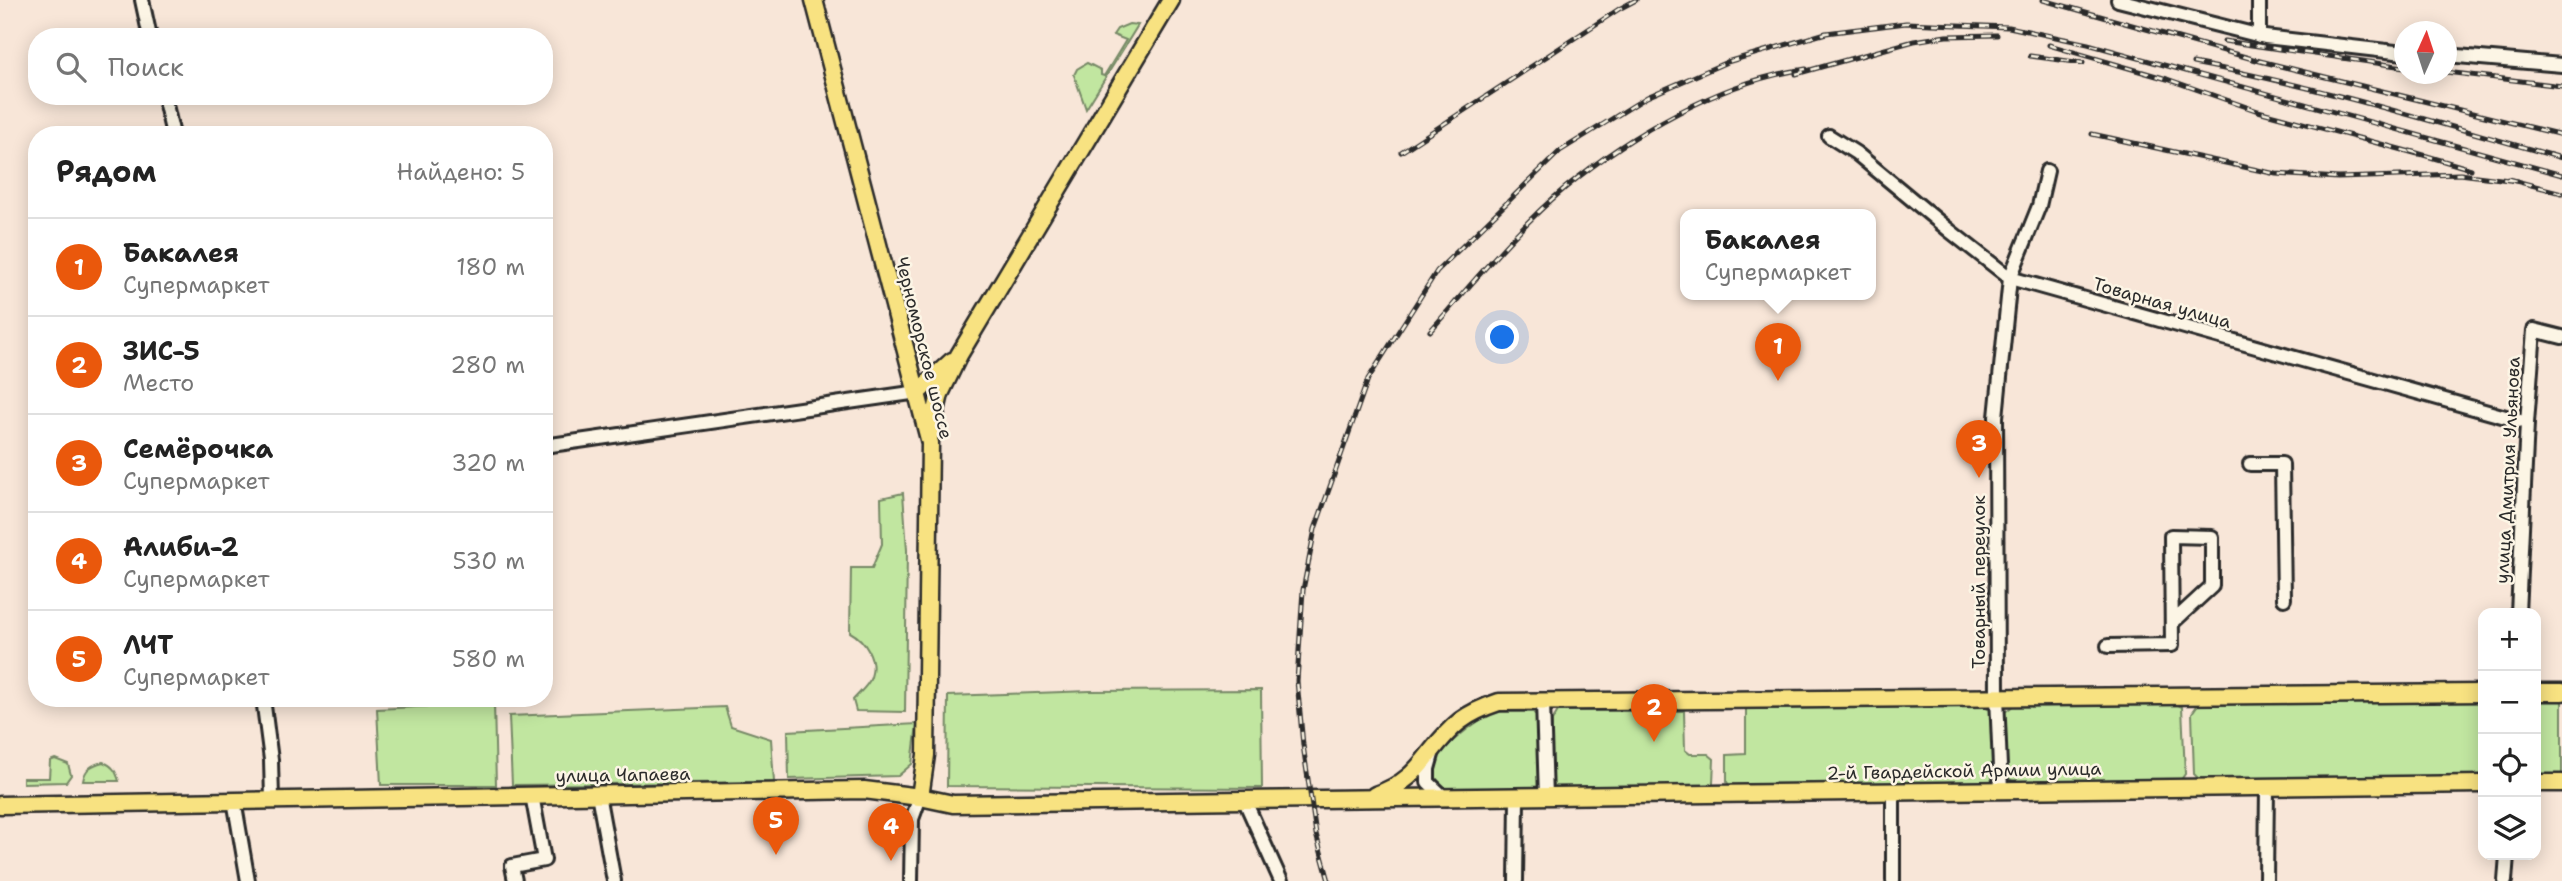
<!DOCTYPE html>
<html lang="ru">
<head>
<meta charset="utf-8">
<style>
  :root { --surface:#fff; --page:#f6f6f6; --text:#222; --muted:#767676; --line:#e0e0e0; --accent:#ea580c }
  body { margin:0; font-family:"Shantell Sans",sans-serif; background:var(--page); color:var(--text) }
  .controls { position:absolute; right:21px; bottom:21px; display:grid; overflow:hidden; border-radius:14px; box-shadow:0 4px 18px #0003 }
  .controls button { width:63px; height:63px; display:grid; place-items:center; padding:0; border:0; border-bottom:2px solid var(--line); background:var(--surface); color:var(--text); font:35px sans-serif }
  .compass { position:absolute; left:2394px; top:21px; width:63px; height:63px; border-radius:50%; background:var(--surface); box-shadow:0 4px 18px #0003; rotate:3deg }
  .you { position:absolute; left:1503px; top:338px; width:24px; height:24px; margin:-18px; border:5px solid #fff; border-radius:50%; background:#1a73e8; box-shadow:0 0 0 10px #1a73e833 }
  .badge { display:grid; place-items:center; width:46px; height:46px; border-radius:50%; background:var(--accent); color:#fff; font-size:23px; font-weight:700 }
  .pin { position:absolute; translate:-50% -58px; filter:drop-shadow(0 2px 4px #0008) }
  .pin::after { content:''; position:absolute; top:37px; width:24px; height:21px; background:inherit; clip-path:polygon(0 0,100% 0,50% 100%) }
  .popup { position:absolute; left:1680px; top:209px; width:196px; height:91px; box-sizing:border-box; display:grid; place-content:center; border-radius:14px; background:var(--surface); filter:drop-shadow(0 2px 5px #0005); font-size:23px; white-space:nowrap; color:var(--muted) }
  .popup b { font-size:26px; color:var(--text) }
  .popup::after { content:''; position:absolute; left:50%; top:100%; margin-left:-14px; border:14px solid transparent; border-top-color:var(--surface) }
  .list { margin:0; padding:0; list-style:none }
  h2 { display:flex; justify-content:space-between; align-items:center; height:91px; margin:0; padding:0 28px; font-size:30px }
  h2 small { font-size:23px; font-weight:400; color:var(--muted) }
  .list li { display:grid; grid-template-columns:46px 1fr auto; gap:21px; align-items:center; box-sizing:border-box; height:98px; padding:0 28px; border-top:2px solid var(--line) }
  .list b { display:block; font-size:26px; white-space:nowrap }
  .list p { margin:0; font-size:23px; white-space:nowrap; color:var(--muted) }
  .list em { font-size:23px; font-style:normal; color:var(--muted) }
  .icon { flex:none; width:38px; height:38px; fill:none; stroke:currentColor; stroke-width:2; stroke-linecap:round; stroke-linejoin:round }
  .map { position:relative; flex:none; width:2562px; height:881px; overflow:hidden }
  .search { position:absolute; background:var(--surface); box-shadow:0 4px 18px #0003; left:28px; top:28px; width:525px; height:77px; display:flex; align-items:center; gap:18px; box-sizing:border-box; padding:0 24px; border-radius:28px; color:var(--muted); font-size:26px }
  .panel { position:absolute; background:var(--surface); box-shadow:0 4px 18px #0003; left:28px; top:126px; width:525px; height:581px; border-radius:28px }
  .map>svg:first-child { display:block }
</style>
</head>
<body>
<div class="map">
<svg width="2562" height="881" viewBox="0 0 2562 881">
  <rect width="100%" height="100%" fill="#f8e6d8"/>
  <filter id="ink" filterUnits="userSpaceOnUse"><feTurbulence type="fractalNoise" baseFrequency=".0143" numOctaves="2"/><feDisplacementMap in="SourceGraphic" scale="14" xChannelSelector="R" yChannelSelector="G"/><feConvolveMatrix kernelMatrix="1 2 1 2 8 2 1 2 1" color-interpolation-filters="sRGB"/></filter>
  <g filter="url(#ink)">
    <g fill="#c1e6a0" stroke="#768866" stroke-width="2">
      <path d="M1129,24L1138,25L1086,109L1074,75L1077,69L1087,63L1101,70V75L1104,76L1126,40L1113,35L1117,29Z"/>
      <path d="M903,493L907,550L905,712L856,711L853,700C859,693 869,685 871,677C877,659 865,640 850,632L851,568H872L882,544L881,498Z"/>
      <path d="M1261,690L1262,788L947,786L948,696L1090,691Z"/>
      <path d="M2483,700V777L2200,780L2194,774L2192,713L2199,703Z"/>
      <rect x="2536" y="700" width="26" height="74"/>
      <path d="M494,703L496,785H381L377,709Z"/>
      <path d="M2174,703L2182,707L2185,774L2180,781L2014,782L2007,777L2005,712L2013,706Z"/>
      <path d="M1985,706L1994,713V778L1988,783L1731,788L1727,782V755L1746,754V709Z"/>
      <path d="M725,707L731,726L771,739L774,782L512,785L509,716Z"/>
      <path d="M1558,711H1684L1685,750L1690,754H1708L1714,759L1713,783L1706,788L1559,789L1552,783V721Z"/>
      <path d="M1495,712H1533L1541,722L1542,784L1534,791H1449C1442,785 1433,778 1433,769C1434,751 1480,718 1495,712Z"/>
      <path d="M917,724L912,764L898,776L789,779L788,731Z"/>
      <path d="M55,759L68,764L71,775L66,782L23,783V778H49L50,761Z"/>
      <path d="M103,762C113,766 116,771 119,781H83C85,769 91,765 103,762Z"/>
    </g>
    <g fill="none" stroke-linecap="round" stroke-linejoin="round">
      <g stroke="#2b2b2b" stroke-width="18">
        <g id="minor">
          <path d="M142,0L150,37"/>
          <path d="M2118,0L2265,37L2404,53"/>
          <path d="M2259,36V0"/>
          <path d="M2446,55L2562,65"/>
          <path d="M164,96L173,135"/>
          <path d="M1829,136L1856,153L1950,231L2010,278L2527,423"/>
          <path d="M544,446L918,392"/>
          <path d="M2250,464H2282L2284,599"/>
          <path d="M2518,613L2527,423L2534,330L2562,337"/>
          <path d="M2108,646L2172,645L2171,536L2212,537V586L2172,623"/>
          <path d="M263,698L271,760L272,799"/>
          <path d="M1543,702L1546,797"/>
          <path d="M1433,751L1428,769V782L1446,799"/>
          <path d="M2001,790L1997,697L1996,417L2010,278L2039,206L2047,171"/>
          <path d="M598,794L614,881"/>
          <path d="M234,800L248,881"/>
          <path d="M1245,801L1281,881"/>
          <path d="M515,881L512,866L544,860L532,795"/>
          <path d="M911,881L912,819L920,797"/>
          <path d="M1516,881L1517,798"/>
          <path d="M1893,881V792"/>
          <path d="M2266,881L2267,786"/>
          <path d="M2505,881L2507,855"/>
        </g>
      </g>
      <g stroke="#2b2b2b" stroke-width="21">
        <g id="major">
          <path d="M814,0L930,443L926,755L920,797"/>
          <path d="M918,392L952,361"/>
          <path d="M931,433L940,394L959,355L1171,0"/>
          <path d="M2536,692H2562"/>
          <path d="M2536,783H2562"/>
          <path d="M1375,795C1422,780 1426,748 1460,721C1472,712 1484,707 1499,702L2483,693"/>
          <path d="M0,805L864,790L920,797L953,804C1463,798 1973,789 2483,784"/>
        </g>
      </g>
      <use href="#minor" stroke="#fcf5e5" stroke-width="12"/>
      <use href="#major" stroke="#f8e281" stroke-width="16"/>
      <g stroke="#2b2b2b" stroke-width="5">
        <g id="rail">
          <path d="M2043,0L2260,61L2562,135"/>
          <path d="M2224,41L2404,67"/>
          <path d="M2049,45L2167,79L2258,111L2418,154"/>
          <path d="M2030,56L2083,63"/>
          <path d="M2193,63C2318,86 2440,124 2562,158"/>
          <path d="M2446,72L2562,86"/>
          <path d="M1796,74L1914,41L1946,36L1997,35"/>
          <path d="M2092,134L2276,174L2338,178L2460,174L2517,181"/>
          <path d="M2410,151L2471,169"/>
          <path d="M1401,152L1619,9L1636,0"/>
          <path d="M2508,179L2562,193"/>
          <path d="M1430,331C1473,283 1515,230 1565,188C1629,135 1723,80 1806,69"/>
          <path d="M1329,881L1316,834L1303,745L1297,681L1303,590L1315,529L1368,379L1437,271L1560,151L1647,97L1727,62L1826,33L1906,23L2009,27L2088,44L2562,175"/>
        </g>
      </g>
      <use href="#rail" stroke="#fcf5e5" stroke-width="2.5" stroke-dasharray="8" stroke-linecap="butt"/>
    </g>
  </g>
  <g text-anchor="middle" stroke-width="5" stroke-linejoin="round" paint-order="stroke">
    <g font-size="18" fill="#2b2b2b" stroke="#fcf5e5">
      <text transform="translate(2162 303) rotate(16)" y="6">Товарная улица</text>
      <text transform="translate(924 348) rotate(76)" y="6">Черноморское шоссе</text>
      <text transform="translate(2508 470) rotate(-87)" y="6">улица Дмитрия Ульянова</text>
      <text transform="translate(1979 582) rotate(-90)" y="6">Товарный переулок</text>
      <text transform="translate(1964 771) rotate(-1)" y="6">2-й Гвардейской Армии улица</text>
      <text transform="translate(623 775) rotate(-1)" y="6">улица Чапаева</text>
    </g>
  </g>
</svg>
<div class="controls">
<button>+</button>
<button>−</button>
<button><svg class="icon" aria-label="locate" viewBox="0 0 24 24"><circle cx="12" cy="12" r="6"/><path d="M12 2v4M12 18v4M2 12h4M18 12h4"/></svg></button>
<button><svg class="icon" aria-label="layers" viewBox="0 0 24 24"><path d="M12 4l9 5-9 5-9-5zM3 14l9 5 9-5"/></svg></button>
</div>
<svg class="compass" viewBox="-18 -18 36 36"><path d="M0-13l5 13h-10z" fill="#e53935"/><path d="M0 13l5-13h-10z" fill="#767676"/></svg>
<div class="you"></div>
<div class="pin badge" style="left:1778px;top:381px">1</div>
<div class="popup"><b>Бакалея</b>Супермаркет</div>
<div class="pin badge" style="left:1654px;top:742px">2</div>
<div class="pin badge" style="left:1979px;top:478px">3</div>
<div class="pin badge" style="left:891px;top:861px">4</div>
<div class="pin badge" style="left:776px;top:855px">5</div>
<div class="search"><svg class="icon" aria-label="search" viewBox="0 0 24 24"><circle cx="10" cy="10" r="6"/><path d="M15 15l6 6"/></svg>Поиск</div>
<section class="panel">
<h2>Рядом<small>Найдено: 5</small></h2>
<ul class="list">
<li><span class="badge">1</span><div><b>Бакалея</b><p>Супермаркет</p></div><em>180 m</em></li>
<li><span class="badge">2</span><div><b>ЗИС-5</b><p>Место</p></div><em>280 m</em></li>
<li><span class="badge">3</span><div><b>Семёрочка</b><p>Супермаркет</p></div><em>320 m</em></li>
<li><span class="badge">4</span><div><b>Алиби-2</b><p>Супермаркет</p></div><em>530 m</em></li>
<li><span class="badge">5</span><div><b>ЛЧТ</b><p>Супермаркет</p></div><em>580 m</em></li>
</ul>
</section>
</div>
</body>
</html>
